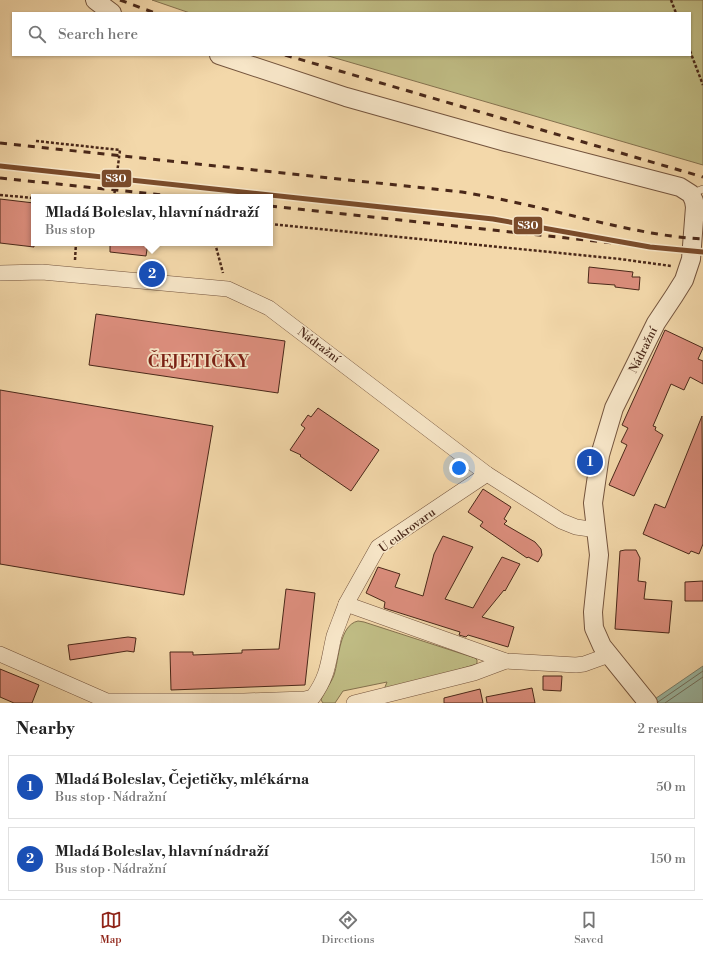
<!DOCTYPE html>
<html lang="en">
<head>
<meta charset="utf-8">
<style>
  :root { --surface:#fff; --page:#f2f2f2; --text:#222; --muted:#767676; --line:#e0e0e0; --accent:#8f2418 }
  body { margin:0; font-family:"Libre Bodoni",serif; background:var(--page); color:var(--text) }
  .you { position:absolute; left:459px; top:468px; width:14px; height:14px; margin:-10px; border:3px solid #fff; border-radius:50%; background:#1a73e8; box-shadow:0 0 0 6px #1a73e833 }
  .badge { display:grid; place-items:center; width:26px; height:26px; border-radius:50%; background:var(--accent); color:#fff; font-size:13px; font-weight:700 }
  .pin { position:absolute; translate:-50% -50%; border:2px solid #fff; box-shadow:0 1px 4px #0006 }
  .popup { position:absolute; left:31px; top:194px; width:242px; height:52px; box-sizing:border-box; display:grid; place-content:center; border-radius:0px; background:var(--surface); filter:drop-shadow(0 1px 3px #0005); font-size:13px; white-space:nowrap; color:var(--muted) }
  .popup b { font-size:15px; color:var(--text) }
  .popup::after { content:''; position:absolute; left:50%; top:100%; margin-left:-8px; border:8px solid transparent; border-top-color:var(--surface) }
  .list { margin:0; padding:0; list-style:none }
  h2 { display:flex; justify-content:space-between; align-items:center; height:52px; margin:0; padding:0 16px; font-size:17px }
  h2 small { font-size:13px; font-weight:400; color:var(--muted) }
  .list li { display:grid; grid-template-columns:26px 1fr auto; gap:12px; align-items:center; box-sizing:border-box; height:64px; margin:0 8px 8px; padding:0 8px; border:1px solid var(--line); border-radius:0px }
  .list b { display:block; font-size:15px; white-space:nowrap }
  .list p { margin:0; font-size:13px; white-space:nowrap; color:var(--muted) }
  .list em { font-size:13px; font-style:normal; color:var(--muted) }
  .icon { flex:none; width:22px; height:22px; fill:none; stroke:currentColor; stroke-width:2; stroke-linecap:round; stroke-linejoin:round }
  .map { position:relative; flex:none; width:703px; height:703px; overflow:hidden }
  .search { position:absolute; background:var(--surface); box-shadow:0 1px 3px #0004; left:12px; right:12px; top:12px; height:44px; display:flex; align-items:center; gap:10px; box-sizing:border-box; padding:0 14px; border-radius:0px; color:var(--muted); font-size:15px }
  .sheet { height:196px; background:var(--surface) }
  nav { display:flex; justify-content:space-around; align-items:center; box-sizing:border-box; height:56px; border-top:1px solid var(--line); background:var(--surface); font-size:11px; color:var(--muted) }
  nav a { display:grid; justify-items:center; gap:2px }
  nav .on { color:var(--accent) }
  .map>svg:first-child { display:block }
</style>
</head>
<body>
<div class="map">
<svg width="703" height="703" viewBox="0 0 703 703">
  <rect width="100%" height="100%" fill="#f3d8aa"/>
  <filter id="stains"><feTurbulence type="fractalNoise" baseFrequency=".005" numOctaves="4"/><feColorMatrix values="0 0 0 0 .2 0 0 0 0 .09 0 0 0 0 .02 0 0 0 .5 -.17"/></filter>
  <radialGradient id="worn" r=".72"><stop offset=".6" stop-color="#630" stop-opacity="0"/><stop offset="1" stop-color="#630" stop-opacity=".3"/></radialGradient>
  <g fill="#c0bd85" stroke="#85724f">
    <path d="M152,0H703V165L325,55H690V13H190Z"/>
    <path d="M358,621L364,622L475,658L477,660V664L383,692L387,682L343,691L335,703H323L321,700C323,692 331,684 334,675C339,660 339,625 358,621Z"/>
  </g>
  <path fill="#9cbaa5" stroke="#7b806d" d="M703,666V703H649Z"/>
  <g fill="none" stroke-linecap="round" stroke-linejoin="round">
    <g stroke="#73715f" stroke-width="1">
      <path d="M658,702L703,671"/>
      <path d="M665,703L703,677"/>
    </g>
  </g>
  <g fill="#dc8e7d" stroke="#4a2819">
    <path d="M0,199L34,203V247L0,243Z"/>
    <path d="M110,243H148L146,256L110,252Z"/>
    <path d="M589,267L633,272L632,277H640L639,290L615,287V285L588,283Z"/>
    <path d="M96,314L285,341L278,393L89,365Z"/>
    <path d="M665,330L703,348L698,359L703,361V384L690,377L684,390L671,384L653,426L656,427L655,430L663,435L634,496L609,485L627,445L621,442L628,428L622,425Z"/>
    <path d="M0,390L213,426L184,595L0,564Z"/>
    <path d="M318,408L379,450L351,491L300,456L301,455L290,450L305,428L301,425L308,415L311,417Z"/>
    <path d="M702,416L703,544L699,554L691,551L689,554L643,534L655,504L665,508Z"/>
    <path d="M483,489L511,507L504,519L507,521L504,524L535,542L541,549L542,555L538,562L528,557L527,558L480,526L483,522L468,512Z"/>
    <path d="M443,536L473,547L445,599L473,608L502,557L520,564L505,591L504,590L482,617L514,627L508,647L468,635L466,637L459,635L460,632L384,608L385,602L366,593L378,567L400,574L395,587L423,596L434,554Z"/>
    <path d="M625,550H636L640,558L638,581L646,582L644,599L672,601L669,633L615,629L620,551Z"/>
    <path d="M703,581V601H685V582Z"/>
    <path d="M286,589L315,593L305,685L171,690L170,652H193V655L218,654L242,653V650L279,649Z"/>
    <path d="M128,637L136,638L134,652L127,651L70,660L68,645Z"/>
    <path d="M0,669L39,685L32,703H14L0,697Z"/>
    <path d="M543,676H562L561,691L543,690Z"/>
    <path d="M532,688L535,703H487L486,697Z"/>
    <path d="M480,689L483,703H444V698Z"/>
  </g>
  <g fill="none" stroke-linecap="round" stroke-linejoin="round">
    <g stroke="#74543d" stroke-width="8">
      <path id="service" d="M691,194L703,189"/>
    </g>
    <g stroke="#74543d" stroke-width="16">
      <g id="minor">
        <path d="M0,273L42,272L228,289L269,308L487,474L561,521L576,527L597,530"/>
        <path d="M346,604L378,547L487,474"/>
        <path d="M0,654L107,701H244L305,699L313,697C329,675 328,661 334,636C338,625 342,615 346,604L506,661L576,665L584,664L609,655"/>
        <path d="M354,703L474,673L506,661"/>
      </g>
    </g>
    <g stroke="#74543d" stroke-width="20">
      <g id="tertiary">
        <path d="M95,0L112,13"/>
        <path d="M219,55L346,97L506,142L680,187L691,194L694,201L695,207L691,259L684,280L674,296L656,323L614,408L600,455L593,503L599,555L593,612L594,628L602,646L648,703"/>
      </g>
    </g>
    <g stroke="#4a2819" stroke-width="2.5" stroke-dasharray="3 2" stroke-linecap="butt">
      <path d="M671,0L676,13"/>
      <path d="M690,51L703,85"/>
      <path d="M36,141L120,150L114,197"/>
      <path d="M0,195L34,198"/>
      <path d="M270,224L620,259L671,266"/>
      <path d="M215,243L223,273"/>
      <path d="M75,260L76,243"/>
    </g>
    <use href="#service" stroke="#f7e6c8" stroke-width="7"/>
    <use href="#minor" stroke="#f7e6c8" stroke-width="15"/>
    <use href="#tertiary" stroke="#f7e6c8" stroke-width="18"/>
    <g stroke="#4a2819" stroke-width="3" stroke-dasharray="7 7" stroke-linecap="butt">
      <path d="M120,0L155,13"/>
      <path d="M285,55L703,177"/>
      <path d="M0,143L462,192C504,199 545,209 586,219C625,228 663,237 703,239"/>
      <path d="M0,178L182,197"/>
      <path d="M270,206L659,248"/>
    </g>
    <g stroke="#f7e6c8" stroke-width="8">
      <path id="rail-1" d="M0,166L493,219L650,247L703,252"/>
    </g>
    <use href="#rail-1" stroke="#7a4b2a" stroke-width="5"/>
  </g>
  <g text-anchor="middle" stroke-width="3.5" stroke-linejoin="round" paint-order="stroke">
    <g font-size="12" fill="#4a2819" stroke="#f7e6c8">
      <text transform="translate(319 345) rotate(37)" y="4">Nádražní</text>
      <text transform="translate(643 350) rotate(-64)" y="4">Nádražní</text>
      <text transform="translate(407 530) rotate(-36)" y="4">U cukrovaru</text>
    </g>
    <g font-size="16" font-weight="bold" letter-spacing="1" fill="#7a1f14" stroke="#f7e6c8">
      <text x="199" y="367">ČEJETIČKY</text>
    </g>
  </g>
  <g stroke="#f7e6c8" stroke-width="1.5">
    <rect x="101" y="169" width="31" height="19" rx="4" fill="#7a4b2a"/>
    <rect x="513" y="216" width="30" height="19" rx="4" fill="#7a4b2a"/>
  </g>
  <g font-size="11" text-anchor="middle" font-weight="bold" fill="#fff">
    <text x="116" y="182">S30</text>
    <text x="528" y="229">S30</text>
  </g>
  <rect width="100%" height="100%" filter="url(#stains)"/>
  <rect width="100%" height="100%" fill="url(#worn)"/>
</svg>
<div class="you"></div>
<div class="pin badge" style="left:590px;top:462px;background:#1a4fb4">1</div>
<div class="pin badge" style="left:152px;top:274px;background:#1a4fb4">2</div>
<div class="popup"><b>Mladá Boleslav, hlavní nádraží</b>Bus stop</div>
<div class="search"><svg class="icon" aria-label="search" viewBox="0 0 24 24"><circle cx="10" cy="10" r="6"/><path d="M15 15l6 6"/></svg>Search here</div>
</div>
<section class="sheet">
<h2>Nearby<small>2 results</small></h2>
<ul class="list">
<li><span class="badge" style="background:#1a4fb4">1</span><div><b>Mladá Boleslav, Čejetičky, mlékárna</b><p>Bus stop · Nádražní</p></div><em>50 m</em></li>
<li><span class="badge" style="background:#1a4fb4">2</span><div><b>Mladá Boleslav, hlavní nádraží</b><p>Bus stop · Nádražní</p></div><em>150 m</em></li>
</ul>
</section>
<nav>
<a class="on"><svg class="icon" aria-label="map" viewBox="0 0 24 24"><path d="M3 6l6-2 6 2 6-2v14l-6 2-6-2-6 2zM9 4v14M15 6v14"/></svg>Map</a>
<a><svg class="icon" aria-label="directions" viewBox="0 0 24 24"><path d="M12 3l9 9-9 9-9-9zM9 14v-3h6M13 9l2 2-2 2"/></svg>Directions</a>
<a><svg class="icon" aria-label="saved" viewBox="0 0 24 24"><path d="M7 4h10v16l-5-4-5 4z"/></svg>Saved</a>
</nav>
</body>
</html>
